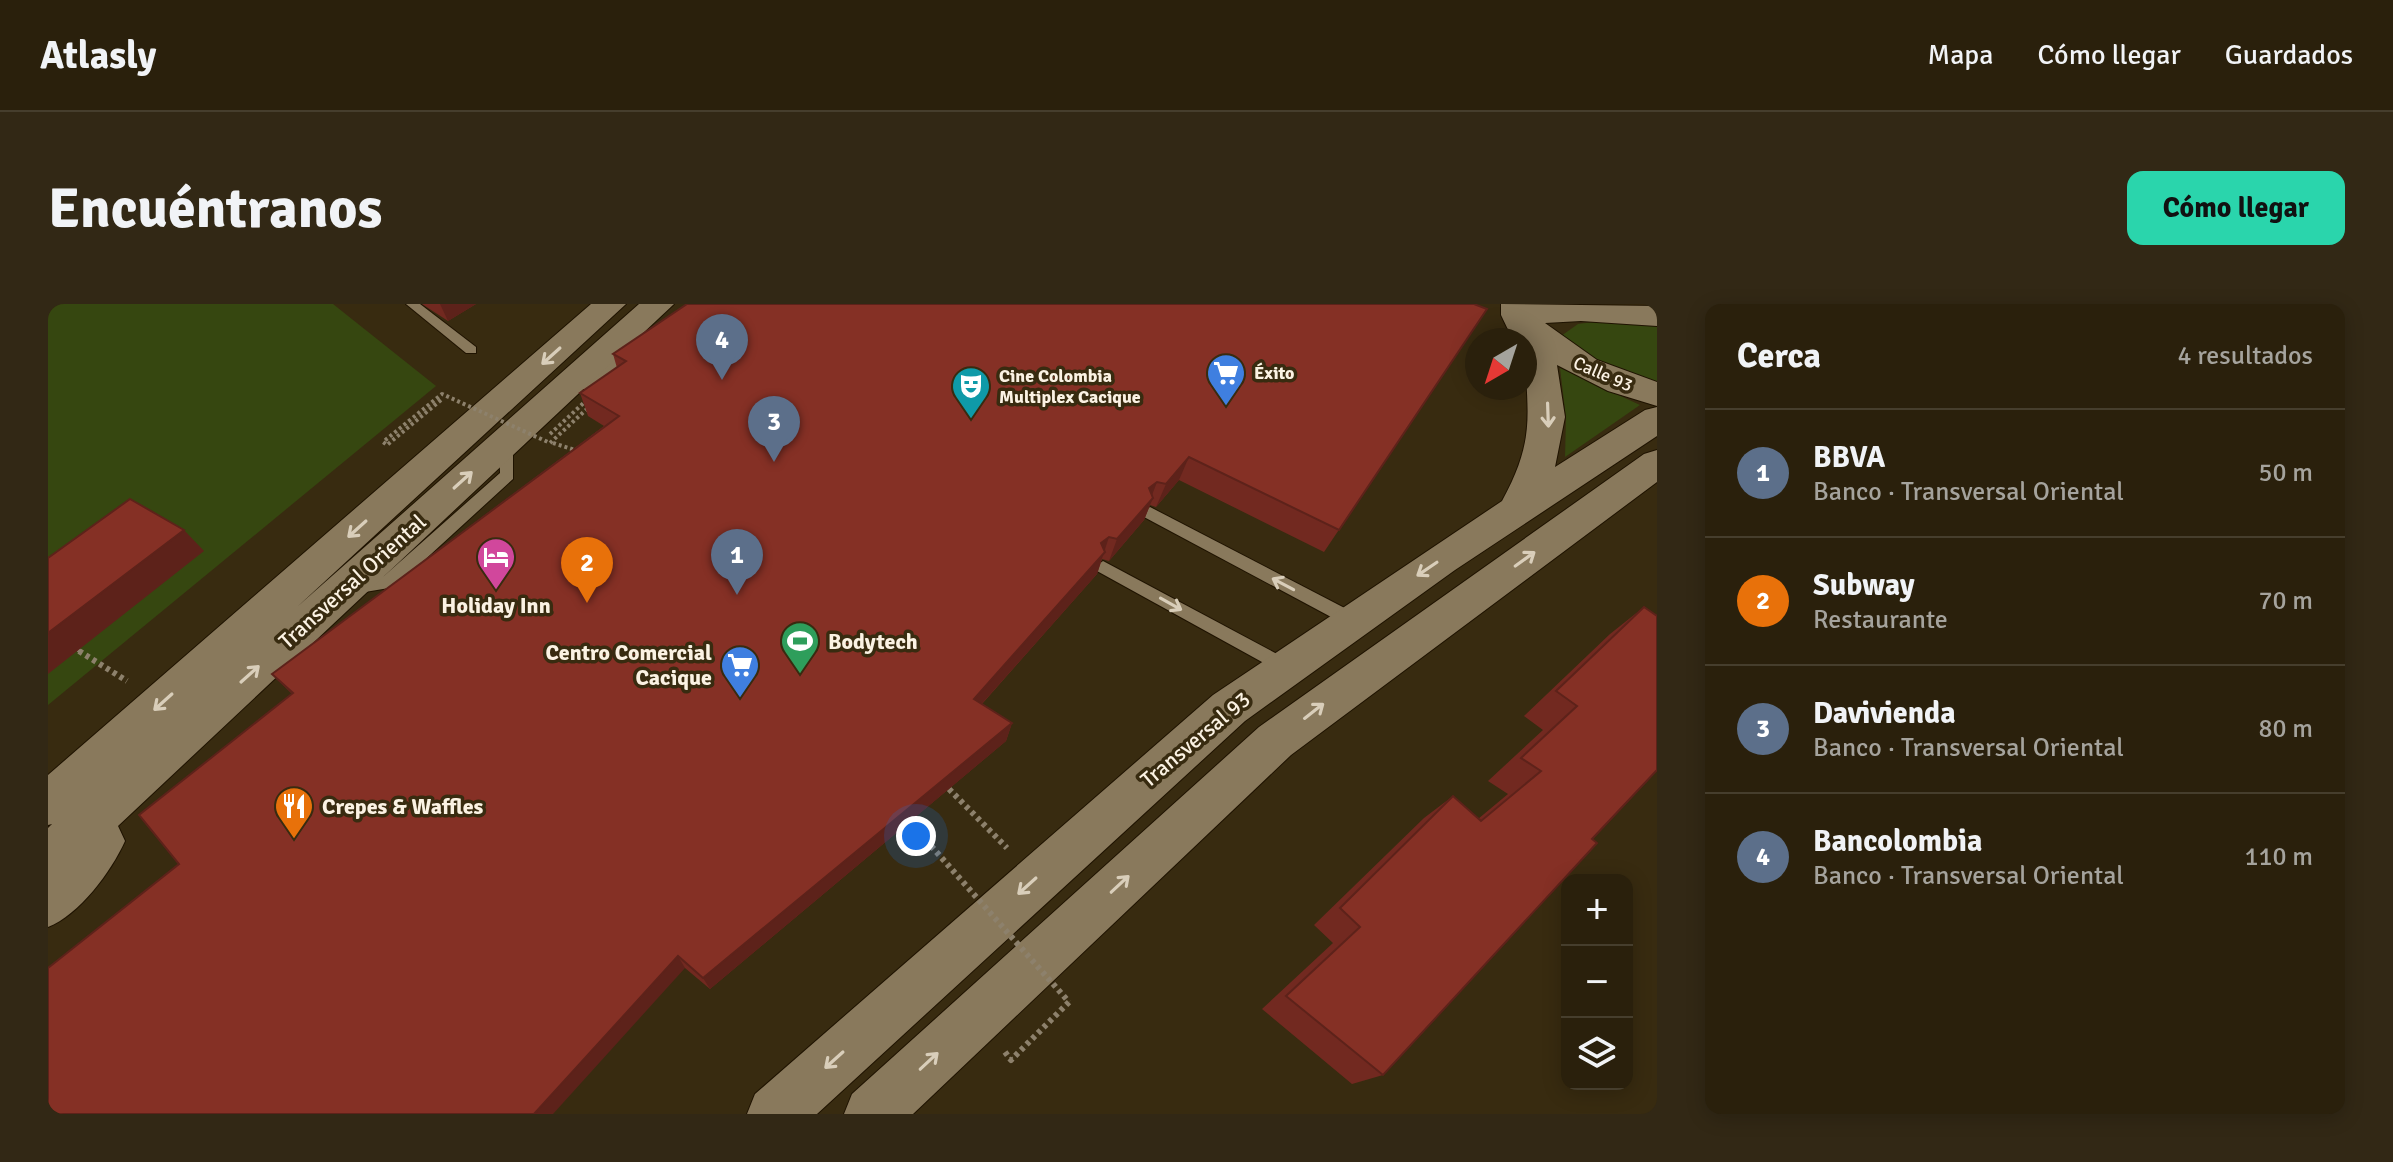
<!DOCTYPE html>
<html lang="es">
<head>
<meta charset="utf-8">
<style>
  :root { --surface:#2a200c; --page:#322815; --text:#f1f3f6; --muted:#a5a39d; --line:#463e2d; --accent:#2ad5ac }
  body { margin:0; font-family:Signika,sans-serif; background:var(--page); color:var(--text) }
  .controls { position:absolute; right:24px; bottom:24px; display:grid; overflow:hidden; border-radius:16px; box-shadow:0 4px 20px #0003 }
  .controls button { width:72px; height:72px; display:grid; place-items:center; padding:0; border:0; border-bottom:2px solid var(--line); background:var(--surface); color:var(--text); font:40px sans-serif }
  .compass { position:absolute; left:1417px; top:24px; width:72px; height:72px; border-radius:50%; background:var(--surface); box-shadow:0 4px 20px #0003; rotate:219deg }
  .you { position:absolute; left:868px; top:532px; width:28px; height:28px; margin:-20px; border:6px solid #fff; border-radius:50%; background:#1a73e8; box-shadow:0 0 0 12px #1a73e833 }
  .badge { display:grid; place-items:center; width:52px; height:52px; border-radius:50%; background:var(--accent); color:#fff; font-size:26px; font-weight:700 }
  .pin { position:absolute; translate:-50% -66px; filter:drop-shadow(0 2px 4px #0008) }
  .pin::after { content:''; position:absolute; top:42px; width:28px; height:24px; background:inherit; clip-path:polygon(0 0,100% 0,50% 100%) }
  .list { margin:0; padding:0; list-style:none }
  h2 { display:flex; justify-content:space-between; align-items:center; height:104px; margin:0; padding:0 32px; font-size:34px }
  h2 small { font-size:26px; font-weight:400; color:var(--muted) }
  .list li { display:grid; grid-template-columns:52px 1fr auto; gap:24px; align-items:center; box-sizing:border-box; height:128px; padding:0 32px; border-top:2px solid var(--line) }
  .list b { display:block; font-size:30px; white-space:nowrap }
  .list p { margin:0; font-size:26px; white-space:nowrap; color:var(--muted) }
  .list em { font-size:26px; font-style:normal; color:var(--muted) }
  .icon { flex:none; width:44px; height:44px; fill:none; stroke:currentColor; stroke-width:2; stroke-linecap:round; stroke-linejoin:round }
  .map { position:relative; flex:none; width:1609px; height:810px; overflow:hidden; border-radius:16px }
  header { display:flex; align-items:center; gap:48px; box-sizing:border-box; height:112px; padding:0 40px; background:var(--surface); border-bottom:2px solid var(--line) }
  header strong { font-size:38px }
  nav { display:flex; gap:44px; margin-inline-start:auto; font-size:28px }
  .intro { display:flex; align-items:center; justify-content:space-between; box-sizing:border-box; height:192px; padding:0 48px }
  h1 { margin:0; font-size:56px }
  .button { padding:20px 36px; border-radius:16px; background:var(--accent); color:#111; font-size:28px; font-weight:700 }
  main { display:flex; gap:48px; padding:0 48px }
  aside { flex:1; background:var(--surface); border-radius:16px; box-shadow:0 4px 20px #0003 }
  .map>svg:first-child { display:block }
</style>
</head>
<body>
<header>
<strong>Atlasly</strong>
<nav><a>Mapa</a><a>Cómo llegar</a><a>Guardados</a></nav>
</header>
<div class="intro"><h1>Encuéntranos</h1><a class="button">Cómo llegar</a></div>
<main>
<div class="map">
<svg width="1609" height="810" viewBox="0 0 1609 810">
  <rect width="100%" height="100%" fill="#382b10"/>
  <g fill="#364710">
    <path d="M0,0H285L388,82L0,401Z"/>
    <path d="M1545,18L1609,22V79L1545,61L1513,32L1530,20Z"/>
    <path d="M1512,64L1592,101L1517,153L1518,114Z"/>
  </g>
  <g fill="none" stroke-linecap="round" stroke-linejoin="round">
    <g stroke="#1f1300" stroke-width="2">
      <g id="lane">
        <path d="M358,0H372L428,43V49H418Z"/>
        <path d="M588,41L593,42V48L538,85H528V79Z"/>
        <path d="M458,132L465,137V175L347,283L305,290L299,289L297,284L299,279L336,272L452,169L451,137Z"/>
        <path d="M1102,203L1310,311L1312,316L1310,321H1298L1096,213L1094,209Z"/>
        <path d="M1055,257L1244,358L1247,363L1244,368H1232L1049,267L1047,263Z"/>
      </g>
    </g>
    <g stroke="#1f1300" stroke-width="2">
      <g id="secondary">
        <path d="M543,0H578L249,303L591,0H626L70,522L77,537C63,568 31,611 0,623V524L4,520L0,521V471Z"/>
        <path d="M1453,0L1609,2V22L1533,17L1497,19L1549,56L1609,78V102L1560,87L1509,61L1517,113L1507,163L1597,106L1609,103V132L1407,266L1197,417L769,810H699L707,790L1165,391L1454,197C1491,130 1477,105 1477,36H1465L1453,11Z"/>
        <path d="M1609,146V178L1243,451L865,810H796L804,790L1211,423L1596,150Z"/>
      </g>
    </g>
    <g stroke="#8d816c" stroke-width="4" stroke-dasharray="3 3" stroke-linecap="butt">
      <path d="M505,139L530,147"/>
      <path d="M30,346L34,349"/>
    </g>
    <g stroke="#8d816c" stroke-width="6" stroke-dasharray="4 4" stroke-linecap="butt">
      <path d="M31,347L79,377"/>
      <path d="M901,485L959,544"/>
      <path d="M957,748L963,756L1021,698"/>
    </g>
    <use href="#lane" fill="#89795c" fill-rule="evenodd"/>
    <use href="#secondary" fill="#89795c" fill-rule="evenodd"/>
    <g stroke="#8d816c" stroke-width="4" stroke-dasharray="3 3" stroke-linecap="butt">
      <path d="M393,96L339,141L335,138L394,90L502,139L541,103"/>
      <path d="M502,130L541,94"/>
    </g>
    <path stroke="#8d816c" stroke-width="6" stroke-dasharray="4 4" stroke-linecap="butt" d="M862,518L1021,698"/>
  </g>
  <g fill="#722920">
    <path d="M374,0H428L400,17Z"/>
    <path d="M1439,5L1276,248L1131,176L1108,203L1102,201L1096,216L1061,257L1054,255L1049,270L934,400L964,419L958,437L662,685L637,664L131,560L244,390L224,370L556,122L540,112L532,89L569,64L565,50Z"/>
    <path d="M1596,303L1544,535L1335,771L1304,780L1214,705L1285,639L1266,621L1376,514L1405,492L1430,515L1460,490L1440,477L1495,426L1476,412L1562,330Z"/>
  </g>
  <g fill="#5d221a">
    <path d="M392,0H428L400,17Z"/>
    <path d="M1141,153L1131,176L1108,203L1118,180Z"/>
    <path d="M1109,178L1101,199L1105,194L1096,216L1061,257L1069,235L1101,184Z"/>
    <path d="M136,226L156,247L0,370V329Z"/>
    <path d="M1061,233L1049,270L921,414L926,395L1053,239Z"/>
    <path d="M964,419L958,437L662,685L655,674Z"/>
    <path d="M630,652L637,664L505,810H486Z"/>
  </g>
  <g fill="#853025" stroke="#5d221a" stroke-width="2">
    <path d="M639,0H1426L1439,5L1291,226L1141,153L1118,180L1109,178L1101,184L1105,194L1069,235L1061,233L1053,239L1057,248L926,395L964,419L655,674L630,652L486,810H0V664L131,560L91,511L245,389L224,370L571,112L532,89L578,57L565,50Z"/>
    <path d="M82,195L136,226L0,329V254Z"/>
    <path d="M1596,303L1609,312V466L1544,535L1549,539L1335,771L1238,692L1312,623L1292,604L1405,492L1433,517L1493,467L1473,454L1529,402L1508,387Z"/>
  </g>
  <defs><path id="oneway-shaft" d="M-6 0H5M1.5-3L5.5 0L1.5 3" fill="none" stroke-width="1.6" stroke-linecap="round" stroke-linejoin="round" transform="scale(2)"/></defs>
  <g stroke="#d9ceba">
    <use href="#oneway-shaft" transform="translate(503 52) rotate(138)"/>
    <use href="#oneway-shaft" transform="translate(1500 111) rotate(88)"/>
    <use href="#oneway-shaft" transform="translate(415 176) rotate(-42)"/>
    <use href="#oneway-shaft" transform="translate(309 225) rotate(138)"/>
    <use href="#oneway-shaft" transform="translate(1477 255) rotate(-36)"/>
    <use href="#oneway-shaft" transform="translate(1379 265) rotate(146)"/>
    <use href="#oneway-shaft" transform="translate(1235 280) rotate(-152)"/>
    <use href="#oneway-shaft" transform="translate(1123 300) rotate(29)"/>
    <use href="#oneway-shaft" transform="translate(202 370) rotate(-42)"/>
    <use href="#oneway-shaft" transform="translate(115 398) rotate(138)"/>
    <use href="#oneway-shaft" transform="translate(1266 407) rotate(-38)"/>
    <use href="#oneway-shaft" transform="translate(1072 580) rotate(-43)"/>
    <use href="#oneway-shaft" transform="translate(979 582) rotate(138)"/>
    <use href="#oneway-shaft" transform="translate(786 756) rotate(138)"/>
    <use href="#oneway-shaft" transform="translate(881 757) rotate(-43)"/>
  </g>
  <defs>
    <g id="supermarket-pin" transform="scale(2)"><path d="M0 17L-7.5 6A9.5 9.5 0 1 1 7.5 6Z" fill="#3f7fe0" stroke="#382b10"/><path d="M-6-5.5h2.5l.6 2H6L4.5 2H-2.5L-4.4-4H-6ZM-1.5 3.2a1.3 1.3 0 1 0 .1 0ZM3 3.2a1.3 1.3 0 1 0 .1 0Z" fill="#fff"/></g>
    <g id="theatre-pin" transform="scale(2)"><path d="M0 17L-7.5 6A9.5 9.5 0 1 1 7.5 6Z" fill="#0f9aa8" stroke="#382b10"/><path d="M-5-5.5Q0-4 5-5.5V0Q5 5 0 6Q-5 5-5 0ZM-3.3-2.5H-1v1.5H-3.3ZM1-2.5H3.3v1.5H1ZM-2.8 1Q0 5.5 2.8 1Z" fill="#fff"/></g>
    <g id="hotel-pin" transform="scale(2)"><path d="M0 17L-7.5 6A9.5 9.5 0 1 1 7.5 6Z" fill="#d1479c" stroke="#382b10"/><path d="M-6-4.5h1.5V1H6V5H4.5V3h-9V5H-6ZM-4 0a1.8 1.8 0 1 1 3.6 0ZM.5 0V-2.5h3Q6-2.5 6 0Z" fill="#fff"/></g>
    <g id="stadium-pin" transform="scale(2)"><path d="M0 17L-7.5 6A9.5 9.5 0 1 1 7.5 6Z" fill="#2e9e5b" stroke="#382b10"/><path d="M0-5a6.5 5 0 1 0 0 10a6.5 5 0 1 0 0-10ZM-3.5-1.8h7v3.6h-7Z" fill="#fff"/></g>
    <g id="restaurant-pin" transform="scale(2)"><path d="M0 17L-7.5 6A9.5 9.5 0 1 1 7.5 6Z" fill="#e8710a" stroke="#382b10"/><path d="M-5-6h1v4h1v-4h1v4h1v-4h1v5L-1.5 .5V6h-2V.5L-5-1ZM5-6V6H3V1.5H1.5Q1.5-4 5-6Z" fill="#fff"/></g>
  </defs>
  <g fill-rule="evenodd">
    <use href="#supermarket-pin" x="1178" y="69"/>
    <use href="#theatre-pin" x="923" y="82"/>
    <use href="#hotel-pin" x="448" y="253"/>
    <use href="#stadium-pin" x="752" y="337"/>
    <use href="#supermarket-pin" x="692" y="361"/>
    <use href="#restaurant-pin" x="246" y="502"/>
  </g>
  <g text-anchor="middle" stroke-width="7" stroke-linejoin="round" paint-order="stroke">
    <g font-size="18" font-weight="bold" fill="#fbf2e3" stroke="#382b10" text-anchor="start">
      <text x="1206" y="75">Éxito</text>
      <text x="951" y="78">Cine Colombia<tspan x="951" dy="21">Multiplex Cacique</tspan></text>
    </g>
    <g font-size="18" fill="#fbf2e3" stroke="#382b10">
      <text transform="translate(1555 70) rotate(23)" y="6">Calle 93</text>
    </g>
    <g font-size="22" fill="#fbf2e3" stroke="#382b10">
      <text transform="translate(304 277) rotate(-42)" y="8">Transversal Oriental</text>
      <text transform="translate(1147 435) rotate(-40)" y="8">Transversal 93</text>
    </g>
    <g font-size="22" font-weight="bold" fill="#fbf2e3" stroke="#382b10" text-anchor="start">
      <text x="448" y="309" text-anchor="middle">Holiday Inn</text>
      <text x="780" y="345">Bodytech</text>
      <text x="664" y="356" text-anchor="end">Centro Comercial<tspan x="664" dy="25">Cacique</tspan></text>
      <text x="274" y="510">Crepes &amp; Waffles</text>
    </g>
  </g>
</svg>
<div class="controls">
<button>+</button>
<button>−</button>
<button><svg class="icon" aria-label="layers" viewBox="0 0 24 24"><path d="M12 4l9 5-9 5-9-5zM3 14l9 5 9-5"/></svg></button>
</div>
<svg class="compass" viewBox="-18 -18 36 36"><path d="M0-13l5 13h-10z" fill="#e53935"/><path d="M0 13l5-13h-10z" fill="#a5a39d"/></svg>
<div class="you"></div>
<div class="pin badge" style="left:689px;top:291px;background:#5c6f8a">1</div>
<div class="pin badge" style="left:539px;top:299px;background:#e8710a">2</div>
<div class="pin badge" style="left:726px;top:158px;background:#5c6f8a">3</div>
<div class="pin badge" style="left:674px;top:76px;background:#5c6f8a">4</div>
</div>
<aside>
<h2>Cerca<small>4 resultados</small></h2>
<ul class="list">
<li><span class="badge" style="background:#5c6f8a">1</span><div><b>BBVA</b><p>Banco · Transversal Oriental</p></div><em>50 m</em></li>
<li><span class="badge" style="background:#e8710a">2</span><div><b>Subway</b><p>Restaurante</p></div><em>70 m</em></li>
<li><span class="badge" style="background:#5c6f8a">3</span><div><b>Davivienda</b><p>Banco · Transversal Oriental</p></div><em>80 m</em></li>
<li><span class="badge" style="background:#5c6f8a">4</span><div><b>Bancolombia</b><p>Banco · Transversal Oriental</p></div><em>110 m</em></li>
</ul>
</aside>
</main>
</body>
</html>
